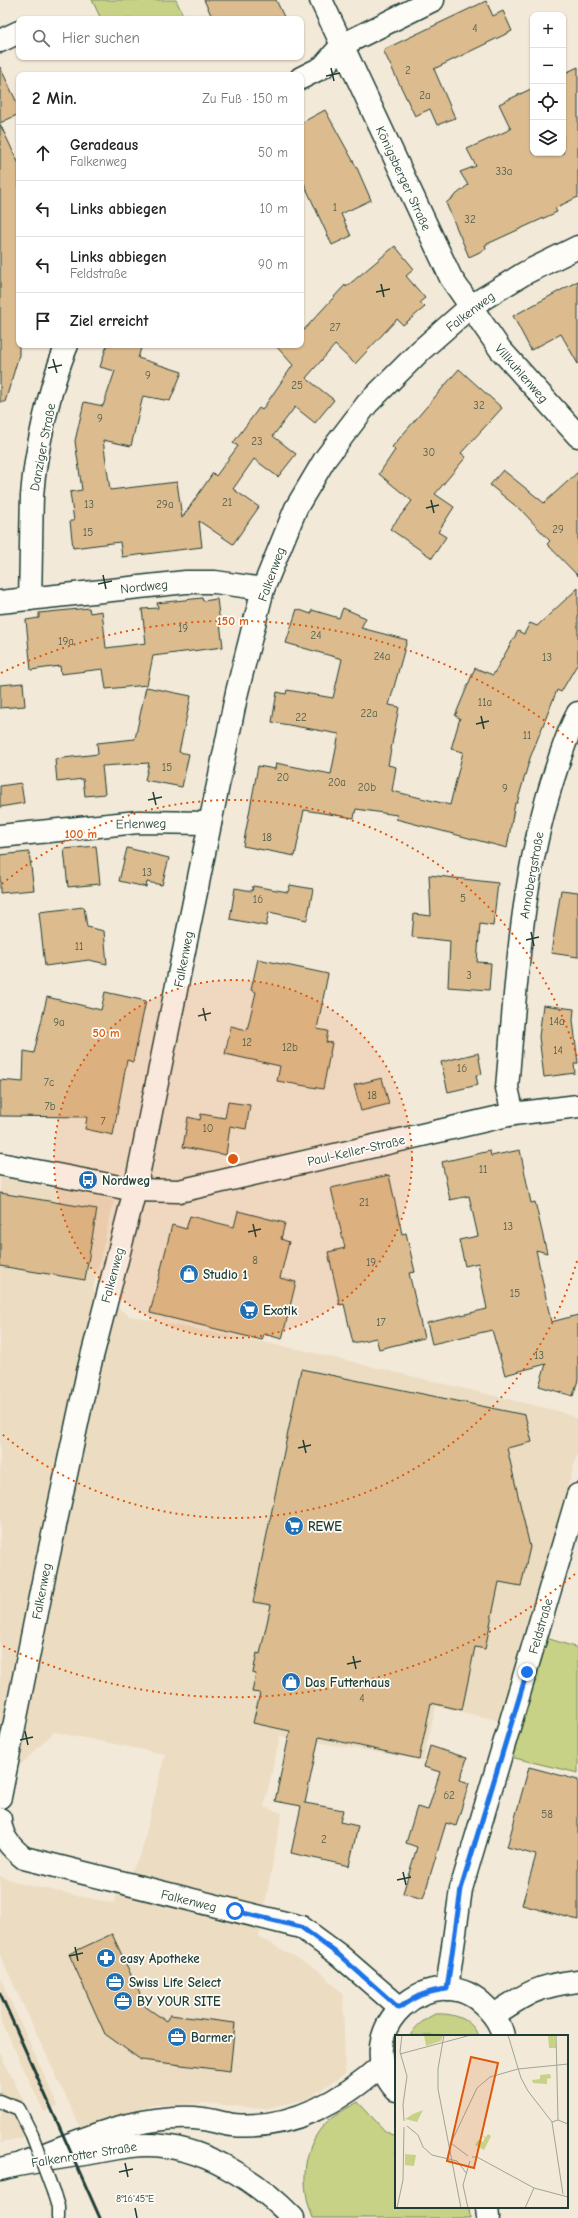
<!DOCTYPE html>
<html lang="de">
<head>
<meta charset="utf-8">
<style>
  :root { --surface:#fff; --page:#f6f6f6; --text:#202124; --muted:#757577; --line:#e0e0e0 }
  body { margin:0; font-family:"Comic Neue",sans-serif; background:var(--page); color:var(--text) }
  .controls { position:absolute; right:12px; top:12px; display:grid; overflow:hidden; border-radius:8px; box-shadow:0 1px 3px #0004 }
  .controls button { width:36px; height:36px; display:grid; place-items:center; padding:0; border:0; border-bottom:1px solid var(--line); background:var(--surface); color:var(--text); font:20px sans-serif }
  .stop { position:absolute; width:12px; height:12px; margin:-9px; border:3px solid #1a73e8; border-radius:50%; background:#fff }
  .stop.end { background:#1a73e8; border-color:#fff; box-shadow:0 1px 4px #0008 }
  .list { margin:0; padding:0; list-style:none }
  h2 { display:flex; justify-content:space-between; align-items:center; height:52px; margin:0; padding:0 16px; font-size:17px }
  h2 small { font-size:13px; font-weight:400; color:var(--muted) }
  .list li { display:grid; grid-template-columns:26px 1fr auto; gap:12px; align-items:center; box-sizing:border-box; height:56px; padding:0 16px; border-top:1px solid var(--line) }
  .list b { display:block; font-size:15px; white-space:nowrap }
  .list p { margin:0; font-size:13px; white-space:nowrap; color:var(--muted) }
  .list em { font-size:13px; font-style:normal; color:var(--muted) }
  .icon { flex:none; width:22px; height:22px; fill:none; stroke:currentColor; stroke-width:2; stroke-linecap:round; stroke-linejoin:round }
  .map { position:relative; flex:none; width:578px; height:2218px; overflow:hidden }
  .search { position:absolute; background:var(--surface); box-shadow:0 1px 3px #0004; left:16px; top:16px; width:288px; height:44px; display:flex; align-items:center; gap:10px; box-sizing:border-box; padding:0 14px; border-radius:8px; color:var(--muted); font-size:15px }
  .panel { position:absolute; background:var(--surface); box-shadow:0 1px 3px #0004; left:16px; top:72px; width:288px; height:276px; border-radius:8px }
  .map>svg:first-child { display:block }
</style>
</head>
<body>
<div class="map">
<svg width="578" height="2218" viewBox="0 0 578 2218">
  <rect width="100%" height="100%" fill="#f3e9d8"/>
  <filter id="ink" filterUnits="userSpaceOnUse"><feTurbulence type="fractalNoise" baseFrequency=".025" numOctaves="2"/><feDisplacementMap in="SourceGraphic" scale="8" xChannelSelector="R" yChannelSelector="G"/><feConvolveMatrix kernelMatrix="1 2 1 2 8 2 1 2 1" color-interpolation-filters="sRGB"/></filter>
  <g filter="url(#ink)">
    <g fill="#ecdcc2">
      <path d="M0,1177L114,1200L93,1289L129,1316L302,1350L558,1411L578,1419V1451L501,1721L436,1706L423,1760L280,1736L264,1807L282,1813L259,1937L317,1969L343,1994L345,2074L307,2099L263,2109L207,2103L154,2105L80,2127L0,1955V1876L22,1884L113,1903L141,1854L165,1754L54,1732L0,1785Z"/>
      <path d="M0,1978L58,2105L44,2112L0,2018Z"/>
      <path d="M0,2053L39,2133L0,2143Z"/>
    </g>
    <g fill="#c7d286" stroke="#73885d">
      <path d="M92,0H176L185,19H101Z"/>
      <path d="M537,1635L578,1648V1773L502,1755Z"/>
      <path d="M435,2014C452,2013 472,2018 478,2036H410C416,2025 424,2020 435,2014Z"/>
      <path d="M358,2102L385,2131L396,2137V2207H469L470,2218H313C300,2186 301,2145 329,2120C337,2113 348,2108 358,2102Z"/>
    </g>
    <g fill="#dcbc8f" stroke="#1f3d34">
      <path d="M204,0H276L285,19H213Z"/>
      <path d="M486,1L493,16L503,11L512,31L434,69L455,118L437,125L430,109L415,116L383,50Z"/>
      <path d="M0,67L19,107V114L0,123Z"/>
      <path d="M578,67V197L555,208L557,212L485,245L486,249L469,257L446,203L468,185L460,172L476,166L467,149L511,129L499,104L533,88V153H563V74Z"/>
      <path d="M325,110L357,168L371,200L341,214L351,236L332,245L301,177V123Z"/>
      <path d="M0,124L19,164V355L5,402H0Z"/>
      <path d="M395,246L414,269L406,276L425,298L420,302L425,307L403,325L397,319L355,364L335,345L306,378L334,400L315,423L295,407L273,436L296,454L278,477L254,459L233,489L259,507L233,544L199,521L202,547L122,557L120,542L73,548L70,521H74L70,492L82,490L75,441L84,402L103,406L115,371L100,367L107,345H142L138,358L182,372L170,401L143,396L131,446L103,440L110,490L177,482L182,518L213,473L216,476L238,446L233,443L259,408L262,410L293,365L275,345H301V333L345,285L346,287Z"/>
      <path d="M578,281V364L561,334L531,350L513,316Z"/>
      <path d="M459,369L502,408L461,453L466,457L435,494L454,507L438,532L446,537L432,558L390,529L412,501L379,474L395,450L392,447Z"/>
      <path d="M503,470L544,503L578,472V576L547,544L550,541L523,512L490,485Z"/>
      <path d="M578,588V663L561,692L557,690L530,758L517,803H515L507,848L396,819L397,815L356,809L354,818L304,810L295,856L243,846L258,766L275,769L276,763L331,774L339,734L272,722L277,692L286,694L287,690L333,698L342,659L286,643L297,609L311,614L312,610L339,618L343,608L366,618L361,628L407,640L389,705L399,707L388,765L396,767L392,791L450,805L463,752L451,749L460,718L455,716L475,668L493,675L518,631L524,634L530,623L537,626Z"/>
      <path d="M202,598L203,601L217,599L223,647L153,656L147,685L106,689L103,669L61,674L60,666L31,670L26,620L39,618V613L89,608L90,613L102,611L106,648L146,643L142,609L158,608L157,603Z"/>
      <path d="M23,683L25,706L0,708V685Z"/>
      <path d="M146,687L191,696L179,752L189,754L182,787L145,780L149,763L102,766L105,794L85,796L83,779L57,782L55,759L98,754L97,743L135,739Z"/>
      <path d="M21,783L24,803L0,807V786Z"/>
      <path d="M96,846L100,884L68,887L64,849Z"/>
      <path d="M127,848L169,858L162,885L147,882L146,887L119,881Z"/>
      <path d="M29,852L34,890L0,893V855Z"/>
      <path d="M429,875L498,883L493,926L480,924L477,962L491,963L489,990L448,987L450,941L412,937L414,914L431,916Z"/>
      <path d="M290,885L313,889L307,920L269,912L266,926L230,919L235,888L252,891L253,886L288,892Z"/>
      <path d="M561,890L578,892V957L551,953Z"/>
      <path d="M84,907L87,927L104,931L107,964L89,960L45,966L39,912Z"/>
      <path d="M258,959L328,974L317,1029L328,1031L326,1042L332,1043L323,1089L277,1081L280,1066L225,1054L231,1026L247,1030L256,992L251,990Z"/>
      <path d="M105,992L146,1001L133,1062L127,1060L113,1135L85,1129L87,1117L0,1116V1080L23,1082L24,1051L34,1053L47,997L101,1010Z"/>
      <path d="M543,1005L574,1009L573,1020L578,1063L574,1064L575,1073L544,1077L539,1037Z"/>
      <path d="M478,1053L482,1074L476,1075L478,1085L448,1092L441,1062Z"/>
      <path d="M382,1078L389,1104L361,1111L354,1085Z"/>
      <path d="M228,1102L250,1105L246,1129L230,1126L226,1155L183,1147L188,1117L200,1120L201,1114L225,1118Z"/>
      <path d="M520,1150L531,1203L535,1202L547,1253L536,1250L551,1322L578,1315V1380L573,1396L539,1386L546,1364L505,1375L492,1330L432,1344L427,1323L487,1309L478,1263L465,1266L459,1240L478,1236L469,1196L450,1200L442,1162L490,1151L491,1156Z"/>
      <path d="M389,1175L402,1234L406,1233L415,1272L409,1273L424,1338L379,1349L376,1338L353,1343L344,1304L340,1305L328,1252L345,1248L331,1188Z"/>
      <path d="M0,1193L97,1209L85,1280L0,1266Z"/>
      <path d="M238,1211L285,1223L281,1239L289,1242L280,1278L296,1282L282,1339L264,1334L262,1340L150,1313L172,1225L186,1229L190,1216L234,1227Z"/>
      <path d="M301,1369L525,1415L532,1442L507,1448L530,1547L521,1586L499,1582L485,1649L475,1647L462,1710L431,1703L419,1759L319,1737L305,1803L343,1810L340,1822L358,1826L349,1866L291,1853L301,1806L275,1801L290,1731L253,1723L260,1693L252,1692L256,1674L253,1673L257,1653L260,1654L271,1605L253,1602Z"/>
      <path d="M430,1746L467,1758L460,1780L469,1783L456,1826L446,1823L423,1899L403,1893L417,1847L406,1843L417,1807L428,1810L440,1772L424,1767Z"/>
      <path d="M529,1767L578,1780V1920L522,1905L536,1855L507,1847Z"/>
      <path d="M112,1934L146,2007L166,2021L170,2015L235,2023L230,2071L141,2060L105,2034L69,1954Z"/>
    </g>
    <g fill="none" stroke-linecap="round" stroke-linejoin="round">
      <g stroke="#1f3d34" stroke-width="15">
        <g id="service">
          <path d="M0,2101L19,2109L32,2135"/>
          <path d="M54,2194L58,2207V2218"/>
        </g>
      </g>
      <g stroke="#1f3d34" stroke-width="25">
        <g id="minor">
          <path d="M321,0L451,278L500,349L578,436"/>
          <path d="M0,41L19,32"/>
          <path d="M301,78L323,67L342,45L433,0"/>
          <path d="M30,599C31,565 31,530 32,496C35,453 50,385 67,345"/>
          <path d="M0,602L186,582H215L263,589"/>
          <path d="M0,836L138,822L210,823"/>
          <path d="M513,1114L507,1088C516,985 521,881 552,782C560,758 566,735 578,713"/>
          <path d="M0,1164L135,1190L179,1191L513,1114L578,1106"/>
          <path d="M447,1989L461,1889L578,1495"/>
        </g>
      </g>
      <g stroke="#1f3d34" stroke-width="25">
        <path id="tertiary" d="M494,2015C527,1993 537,1986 578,1981"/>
      </g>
      <g stroke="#1f3d34" stroke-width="25">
        <g id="secondary">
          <path d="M0,1797L45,1572L88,1372L135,1190L237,692L263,589L296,508L325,459L367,404L420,351L471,306L525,273L578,247"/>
          <path d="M0,1819C1,1837 11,1848 24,1858L301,1927L339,1955L399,2007"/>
          <path d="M396,2090C345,2033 434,1952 486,2007C494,2015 501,2025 503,2036"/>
          <path d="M23,2163C66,2146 109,2126 155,2120C170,2118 188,2117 203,2119C213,2120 223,2124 233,2125C290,2130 342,2101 383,2064"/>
          <path d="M0,2169C28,2162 56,2158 84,2154C105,2151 125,2145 147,2145C202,2145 256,2180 293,2218"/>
          <path d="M487,2207L488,2218"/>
        </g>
      </g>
      <use href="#service" stroke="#fdfcf7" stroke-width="12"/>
      <use href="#minor" stroke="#fdfcf7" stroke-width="22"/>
      <use href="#tertiary" stroke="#fdfcf7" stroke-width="22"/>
      <use href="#secondary" stroke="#fdfcf7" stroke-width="22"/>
      <path stroke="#1f3d34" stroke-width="3" d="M0,1993L100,2218"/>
      <g stroke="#1f3d34" stroke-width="15" stroke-linecap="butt">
        <path id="service-bridge" d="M32,2135L54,2194"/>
      </g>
      <use href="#service-bridge" stroke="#fdfcf7" stroke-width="12"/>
    </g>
  </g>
  <g fill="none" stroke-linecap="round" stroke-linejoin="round" filter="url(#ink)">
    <path stroke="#1a73e8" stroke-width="5" d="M235,1911L301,1927L339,1955L399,2008C415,1996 428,1991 447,1989L461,1889L527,1672"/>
  </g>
  <path fill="none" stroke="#1f3d34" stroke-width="1.5" d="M331,68L334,81M326,76L340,73M381,284L384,297M376,292L390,289M53,359L57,373M48,368L62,365M431,500L434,513M426,508L439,505M103,575L106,589M98,584L112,581M481,716L484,729M476,724L489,721M153,792L156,805M148,800L162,797M531,932L534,946M526,940L539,937M203,1008L206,1021M198,1016L211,1013M253,1224L256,1237M248,1232L261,1229M303,1440L306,1453M298,1448L311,1445M353,1656L356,1669M347,1664L361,1661M25,1731L28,1745M20,1740L33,1737M403,1872L406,1885M397,1880L411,1877M75,1947L78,1961M69,1956L83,1953M125,2163L128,2177M119,2172L133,2169M135,2208L137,2218"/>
  <circle cx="233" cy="1159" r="179" fill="#de580e" fill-opacity=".12"/>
  <g fill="none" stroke="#de580e" stroke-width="2" stroke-dasharray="2 4">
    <circle cx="233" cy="1159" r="179"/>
    <path d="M577 1261A359 359 0 0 1 2 1434M2 884A359 359 0 0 1 577 1057"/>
    <path d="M575 1574A538 538 0 0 1 1 1645M1 673A538 538 0 0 1 575 744"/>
  </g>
  <defs>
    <g id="bus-disc" transform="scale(1)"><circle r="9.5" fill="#1f6fb2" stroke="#fdfcf7"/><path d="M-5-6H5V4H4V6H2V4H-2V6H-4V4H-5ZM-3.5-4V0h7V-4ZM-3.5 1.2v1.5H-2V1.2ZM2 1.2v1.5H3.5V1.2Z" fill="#fff"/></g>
    <g id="shop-disc" transform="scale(1)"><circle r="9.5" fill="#1f6fb2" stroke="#fdfcf7"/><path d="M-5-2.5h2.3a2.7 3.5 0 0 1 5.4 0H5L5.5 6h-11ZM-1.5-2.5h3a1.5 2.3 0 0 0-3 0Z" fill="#fff"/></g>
    <g id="supermarket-disc" transform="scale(1)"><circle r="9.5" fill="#1f6fb2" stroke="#fdfcf7"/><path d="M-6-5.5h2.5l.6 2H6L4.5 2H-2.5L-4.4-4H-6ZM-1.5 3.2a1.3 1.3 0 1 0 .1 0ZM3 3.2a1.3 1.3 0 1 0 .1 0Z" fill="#fff"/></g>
    <g id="pharmacy-disc" transform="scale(1)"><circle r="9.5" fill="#1f6fb2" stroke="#fdfcf7"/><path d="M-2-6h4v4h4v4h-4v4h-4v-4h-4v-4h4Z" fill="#fff"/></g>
    <g id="office-disc" transform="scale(1)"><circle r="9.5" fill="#1f6fb2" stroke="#fdfcf7"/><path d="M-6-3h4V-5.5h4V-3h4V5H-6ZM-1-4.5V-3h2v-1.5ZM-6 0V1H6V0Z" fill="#fff"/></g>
  </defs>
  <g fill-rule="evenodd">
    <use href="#bus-disc" x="88" y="1180"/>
    <use href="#shop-disc" x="189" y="1274"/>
    <use href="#supermarket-disc" x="249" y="1310"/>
    <use href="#supermarket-disc" x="294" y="1526"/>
    <use href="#shop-disc" x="291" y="1682"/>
    <use href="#pharmacy-disc" x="106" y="1958"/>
    <use href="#office-disc" x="115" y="1982"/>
    <use href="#office-disc" x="123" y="2001"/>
    <use href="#office-disc" x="177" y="2037"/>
  </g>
  <g text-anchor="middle" stroke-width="3.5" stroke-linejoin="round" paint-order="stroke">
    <g font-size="11" fill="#4e5d4b">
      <text x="475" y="32">4</text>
      <text x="408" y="74">2</text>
      <text x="425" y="99">2a</text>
      <text x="504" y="175">33a</text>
      <text x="335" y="211">1</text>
      <text x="470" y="223">32</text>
      <text x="335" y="331">27</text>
      <text x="148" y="379">9</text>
      <text x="297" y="389">25</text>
      <text x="479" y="409">32</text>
      <text x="100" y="422">9</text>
      <text x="257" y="445">23</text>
      <text x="429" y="456">30</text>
      <text x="227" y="506">21</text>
      <text x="89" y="508">13</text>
      <text x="165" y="508">29a</text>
      <text x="558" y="533">29</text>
      <text x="88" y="536">15</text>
      <text x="183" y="632">19</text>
      <text x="316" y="639">24</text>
      <text x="66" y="645">19a</text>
      <text x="382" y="660">24a</text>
      <text x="547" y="661">13</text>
      <text x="485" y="706">11a</text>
      <text x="369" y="717">22a</text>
      <text x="301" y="721">22</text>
      <text x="527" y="739">11</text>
      <text x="167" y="771">15</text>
      <text x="283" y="781">20</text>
      <text x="337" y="786">20a</text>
      <text x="367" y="791">20b</text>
      <text x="505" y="792">9</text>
      <text x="267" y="841">18</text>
      <text x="147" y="876">13</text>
      <text x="463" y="902">5</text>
      <text x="258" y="903">16</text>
      <text x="79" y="950">11</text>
      <text x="469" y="979">3</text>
      <text x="557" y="1025">14a</text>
      <text x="59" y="1026">9a</text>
      <text x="247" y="1046">12</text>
      <text x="290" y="1051">12b</text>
      <text x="558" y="1054">14</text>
      <text x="462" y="1072">16</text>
      <text x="49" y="1086">7c</text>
      <text x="372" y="1099">18</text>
      <text x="50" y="1110">7b</text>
      <text x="103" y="1125">7</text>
      <text x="208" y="1132">10</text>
      <text x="483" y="1173">11</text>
      <text x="364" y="1206">21</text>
      <text x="508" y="1230">13</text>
      <text x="255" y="1264">8</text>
      <text x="371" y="1266">19</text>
      <text x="515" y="1297">15</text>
      <text x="381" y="1326">17</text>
      <text x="539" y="1359">13</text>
      <text x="362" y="1702">4</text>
      <text x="449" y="1799">62</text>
      <text x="547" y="1818">58</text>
      <text x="324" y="1843">2</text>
    </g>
    <g font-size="13" fill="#1f3d34" stroke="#fdfcf7">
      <text transform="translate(404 178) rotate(65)" y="5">Königsberger Straße</text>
      <text transform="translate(470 311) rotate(-37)" y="5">Falkenweg</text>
      <text transform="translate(522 373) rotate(49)" y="5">Villkuhlenweg</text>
      <text transform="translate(42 447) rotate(-79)" y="5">Danziger Straße</text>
      <text transform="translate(271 574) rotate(-70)" y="5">Falkenweg</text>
      <text transform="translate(144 586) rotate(-6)" y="5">Nordweg</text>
      <text transform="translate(141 823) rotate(-1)" y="5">Erlenweg</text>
      <text transform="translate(531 875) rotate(-80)" y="5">Annabergstraße</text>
      <text transform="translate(183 959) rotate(-79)" y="5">Falkenweg</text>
      <text transform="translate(356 1150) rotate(-13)" y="5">Paul-Keller-Straße</text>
      <text transform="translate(112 1275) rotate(-75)" y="5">Falkenweg</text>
      <text transform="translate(41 1591) rotate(-79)" y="5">Falkenweg</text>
      <text transform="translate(540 1626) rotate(-74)" y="5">Feldstraße</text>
      <text transform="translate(189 1900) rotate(14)" y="5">Falkenweg</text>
      <text transform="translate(84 2154) rotate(-9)" y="5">Falkenrotter Straße</text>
    </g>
    <g font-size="13" font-weight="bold" fill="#1f3d34" stroke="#fdfcf7" text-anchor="start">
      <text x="102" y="1185">Nordweg</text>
      <text x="203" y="1279">Studio 1</text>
      <text x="263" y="1315">Exotik</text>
      <text x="308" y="1531">REWE</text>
      <text x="305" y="1687">Das Futterhaus</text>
      <text x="120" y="1963">easy Apotheke</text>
      <text x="129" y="1987">Swiss Life Select</text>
      <text x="137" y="2006">BY YOUR SITE</text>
      <text x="191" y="2042">Barmer</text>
    </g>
  </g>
  <g transform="translate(395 2035)">
    <rect width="173" height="173" fill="#f3e9d8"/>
    <path d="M29,0H48L46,6L31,11ZM153,0H160L161,13H154ZM155,39L156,43L152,44V49L138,48L137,45L145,44V40ZM28,75L22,87L10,84L18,79ZM93,99L96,101L89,115L80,110L83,105L88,107L90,103L86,101L91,102ZM10,119L21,120L19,131L10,130Z" fill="#c7d286"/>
    <path fill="none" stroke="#9ea496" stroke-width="1" d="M7,0L5,17L12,41L8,70L9,86M49,0L43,34V54L66,173M113,0L126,43L133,56L157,87L163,85L173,89M161,0L163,85M5,19L76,0M123,34L173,29M157,87L168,159M12,91L23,100L28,112L37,120L62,126L72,139M73,121L56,108L82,53L95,42L123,34M77,122H82L139,153L173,162M2,173L8,145L9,92M73,173L68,150L75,126M130,173L139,153"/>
    <path fill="#de580e" fill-opacity="0.15" stroke="#de580e" stroke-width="2" d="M76,22L103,28L79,133L52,126Z"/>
    <rect width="173" height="173" fill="none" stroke="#1f3d34" stroke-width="2"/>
  </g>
  <g font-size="10" text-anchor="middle" fill="#1f3d34" stroke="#fdfcf7" stroke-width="3.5" stroke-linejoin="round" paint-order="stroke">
    <text x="135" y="2202">8°16'45"E</text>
  </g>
  <circle cx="233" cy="1159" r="6" fill="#de580e" stroke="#fdfcf7" stroke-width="2"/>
  <g font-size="12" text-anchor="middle" font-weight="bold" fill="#de580e" stroke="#fdfcf7" stroke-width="3.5" stroke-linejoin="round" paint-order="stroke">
    <text x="233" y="625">150 m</text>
    <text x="81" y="838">100 m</text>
    <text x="106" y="1037">50 m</text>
  </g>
</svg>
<div class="controls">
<button>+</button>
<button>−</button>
<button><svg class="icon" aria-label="locate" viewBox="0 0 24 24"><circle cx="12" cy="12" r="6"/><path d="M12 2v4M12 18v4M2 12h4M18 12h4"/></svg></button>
<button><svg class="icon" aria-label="layers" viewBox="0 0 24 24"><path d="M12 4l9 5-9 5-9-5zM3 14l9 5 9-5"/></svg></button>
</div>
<div class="stop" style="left:235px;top:1911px"></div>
<div class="stop end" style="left:527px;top:1672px"></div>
<div class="search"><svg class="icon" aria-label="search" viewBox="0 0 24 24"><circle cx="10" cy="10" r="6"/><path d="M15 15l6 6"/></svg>Hier suchen</div>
<section class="panel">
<h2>2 Min.<small>Zu Fuß · 150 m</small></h2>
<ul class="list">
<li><svg class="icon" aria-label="ahead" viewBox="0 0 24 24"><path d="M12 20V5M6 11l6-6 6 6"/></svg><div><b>Geradeaus</b><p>Falkenweg</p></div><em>50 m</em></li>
<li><svg class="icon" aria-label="left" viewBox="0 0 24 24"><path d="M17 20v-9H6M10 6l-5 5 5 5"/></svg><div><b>Links abbiegen</b></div><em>10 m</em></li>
<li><svg class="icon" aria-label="left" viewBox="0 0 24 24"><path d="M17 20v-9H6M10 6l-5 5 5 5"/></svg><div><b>Links abbiegen</b><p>Feldstraße</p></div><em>90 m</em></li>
<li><svg class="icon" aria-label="arrive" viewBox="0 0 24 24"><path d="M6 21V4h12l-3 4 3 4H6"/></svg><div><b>Ziel erreicht</b></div></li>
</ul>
</section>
</div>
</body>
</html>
